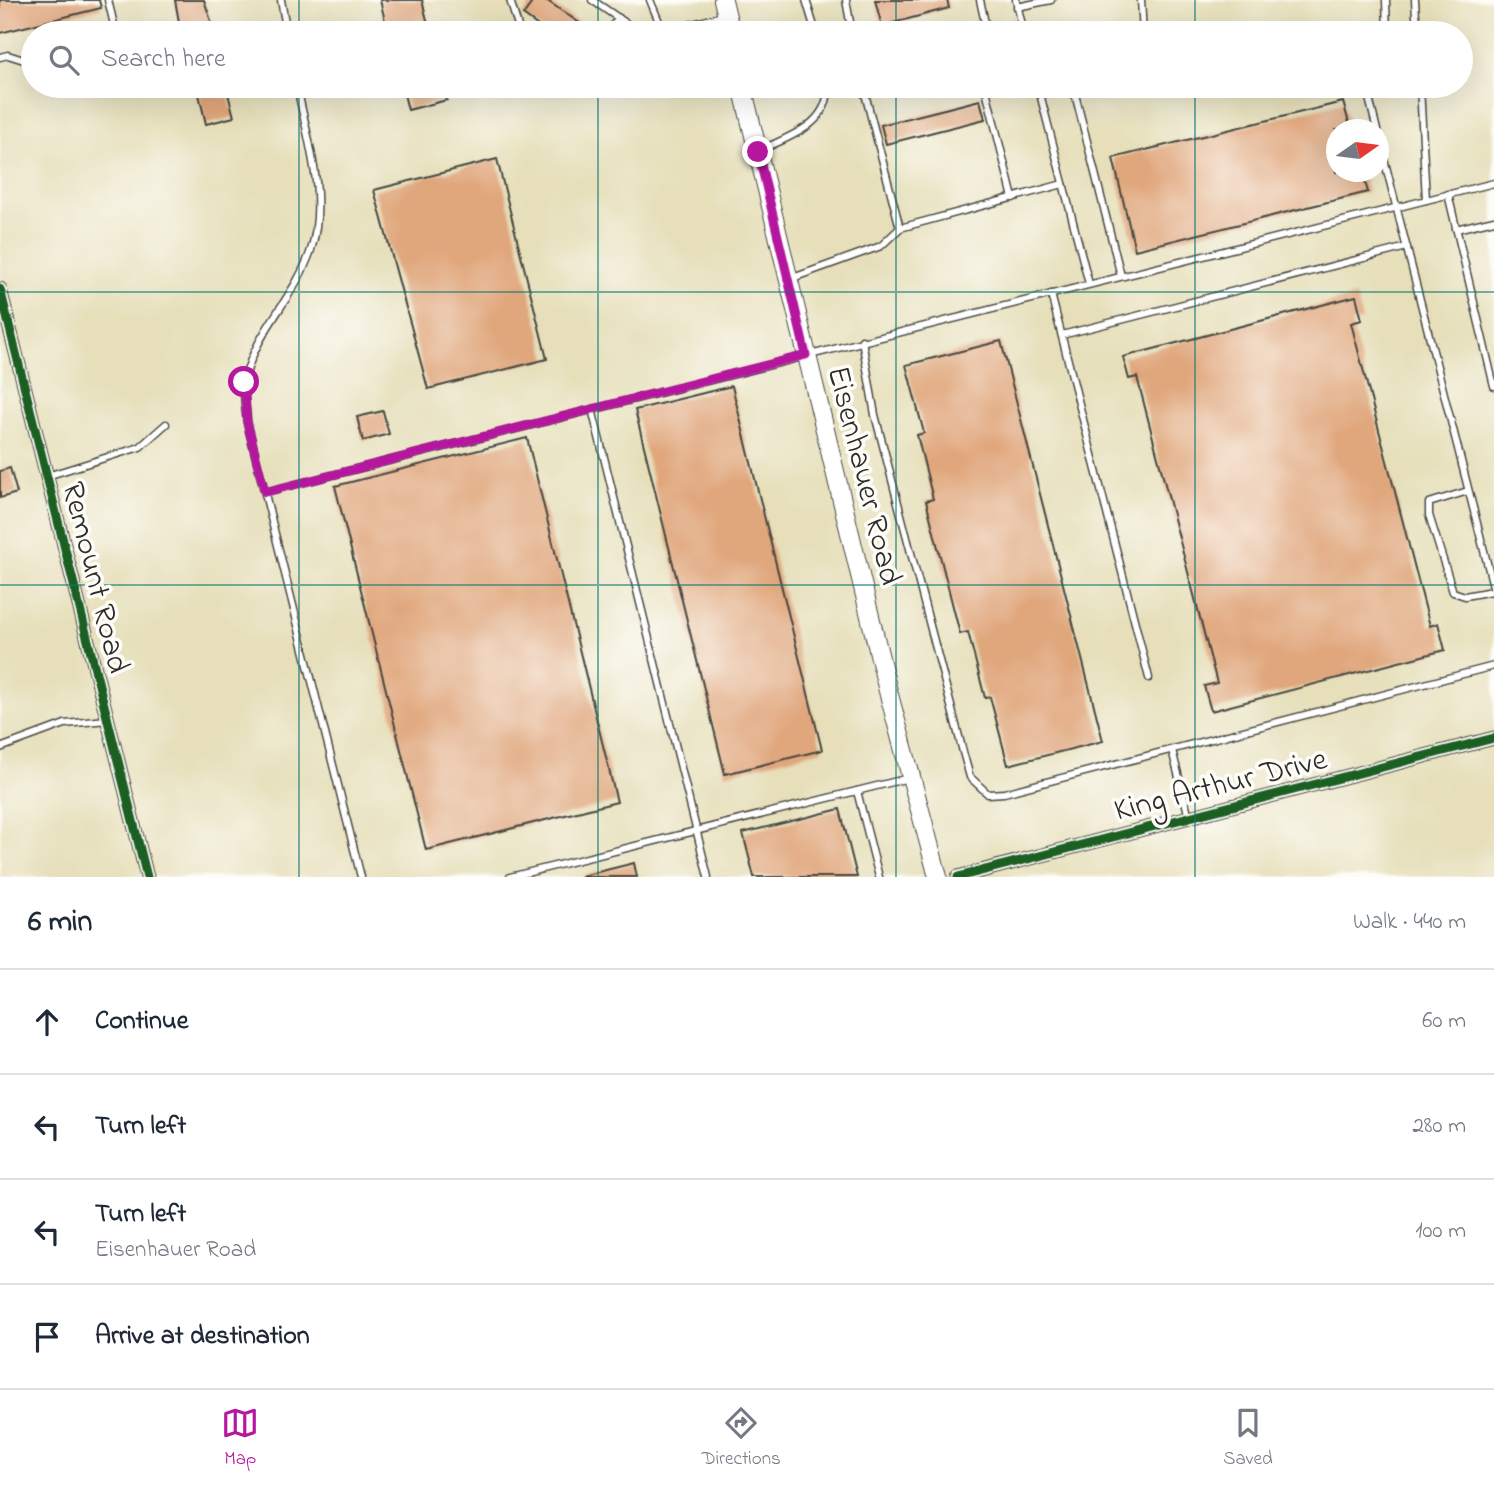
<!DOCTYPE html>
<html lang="en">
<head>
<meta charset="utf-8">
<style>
  :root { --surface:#fff; --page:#f6f6f7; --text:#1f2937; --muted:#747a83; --line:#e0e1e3; --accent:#b5179e }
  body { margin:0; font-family:"Indie Flower",sans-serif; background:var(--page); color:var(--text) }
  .compass { position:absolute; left:1326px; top:119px; width:63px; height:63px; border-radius:50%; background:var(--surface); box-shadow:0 7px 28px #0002; rotate:76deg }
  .stop { position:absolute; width:21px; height:21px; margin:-16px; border:5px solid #b5179e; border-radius:50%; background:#fff }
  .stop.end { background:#b5179e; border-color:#fff; box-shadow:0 2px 7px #0008 }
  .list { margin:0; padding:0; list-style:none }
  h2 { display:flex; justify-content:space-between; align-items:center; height:91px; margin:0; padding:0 28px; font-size:30px }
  h2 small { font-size:23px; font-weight:400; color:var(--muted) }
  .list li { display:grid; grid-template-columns:46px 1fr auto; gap:21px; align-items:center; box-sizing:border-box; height:105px; padding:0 28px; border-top:2px solid var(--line) }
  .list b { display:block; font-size:26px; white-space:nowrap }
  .list p { margin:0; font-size:23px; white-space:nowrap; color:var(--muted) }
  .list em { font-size:23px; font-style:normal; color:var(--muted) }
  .icon { flex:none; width:38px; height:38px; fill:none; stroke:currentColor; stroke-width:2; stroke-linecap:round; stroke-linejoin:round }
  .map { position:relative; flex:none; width:1494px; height:877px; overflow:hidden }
  .search { position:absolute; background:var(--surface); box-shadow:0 7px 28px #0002; left:21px; right:21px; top:21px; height:77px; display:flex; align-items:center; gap:18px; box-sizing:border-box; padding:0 24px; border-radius:38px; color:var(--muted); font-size:26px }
  .sheet { height:511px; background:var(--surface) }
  nav { display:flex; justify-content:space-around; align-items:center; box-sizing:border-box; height:98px; border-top:2px solid var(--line); background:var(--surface); font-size:19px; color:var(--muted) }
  nav a { display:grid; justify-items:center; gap:4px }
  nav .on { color:var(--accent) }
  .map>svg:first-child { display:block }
</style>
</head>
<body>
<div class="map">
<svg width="1494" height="877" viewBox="0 0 1494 877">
  <rect width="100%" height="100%" fill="#fdfcf7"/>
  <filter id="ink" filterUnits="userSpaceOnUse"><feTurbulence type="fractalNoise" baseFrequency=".0143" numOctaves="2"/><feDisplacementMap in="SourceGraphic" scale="14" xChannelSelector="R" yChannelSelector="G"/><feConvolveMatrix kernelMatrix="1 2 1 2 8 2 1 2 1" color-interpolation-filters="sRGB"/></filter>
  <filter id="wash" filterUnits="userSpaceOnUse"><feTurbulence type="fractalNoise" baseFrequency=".00686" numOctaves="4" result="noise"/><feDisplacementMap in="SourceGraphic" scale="28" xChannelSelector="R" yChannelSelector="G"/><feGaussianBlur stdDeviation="1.57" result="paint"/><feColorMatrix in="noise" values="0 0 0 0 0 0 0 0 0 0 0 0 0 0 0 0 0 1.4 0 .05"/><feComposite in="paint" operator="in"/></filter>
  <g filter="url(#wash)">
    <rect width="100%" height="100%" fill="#e6dfba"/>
    <g id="blocks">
      <g fill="#e0a67c">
        <path d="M0,0H99L101,8L0,33Z"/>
        <path d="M175,0H204L215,33H181Z"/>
        <path d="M380,0H422L430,33H388Z"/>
        <path d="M534,0H546L581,24L575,33H548L523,15Z"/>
        <path d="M875,0H947L949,8L882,26Z"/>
        <path d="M197,86H226L234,117L206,124Z"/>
        <path d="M402,86H444L447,100L408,110Z"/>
        <path d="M980,100L985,119L886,144L881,125Z"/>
        <path d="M1343,102L1351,130H1336V172H1362L1368,192L1135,250L1113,158Z"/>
        <path d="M497,159L547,359L428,389L374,190Z"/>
        <path d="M1356,296L1362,320L1351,323L1430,626L1438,623L1445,650L1211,711L1204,686L1217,683L1137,377L1129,379L1123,357Z"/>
        <path d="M1001,341L1103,741L1008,765L990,697L985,698L968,632L960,634L926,501L933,499L917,435L924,433L906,365Z"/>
        <path d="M732,386L822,750L725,774L635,410Z"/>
        <path d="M383,411L389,434L363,441L357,417Z"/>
        <path d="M527,438L617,802L426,850L335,486Z"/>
        <path d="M10,468L17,493L0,498V471Z"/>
        <path d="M840,809L857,877H754L743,833Z"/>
        <path d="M634,863L637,877H582V876Z"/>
      </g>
    </g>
  </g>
  <g filter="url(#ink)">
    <use href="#blocks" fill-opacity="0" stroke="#474640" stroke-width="2"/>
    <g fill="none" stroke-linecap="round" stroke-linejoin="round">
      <g stroke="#474640" stroke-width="9">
        <g id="service">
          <path d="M108,0L116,33"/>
          <path d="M281,0L287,33"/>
          <path d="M510,0L520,33"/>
          <path d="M592,0L636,30L677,28L726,15"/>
          <path d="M650,0L662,29"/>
          <path d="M806,0L816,33"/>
          <path d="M846,0L852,33"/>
          <path d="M980,0L987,32"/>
          <path d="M1016,0L1024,33"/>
          <path d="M1141,0L1143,33"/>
          <path d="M1386,0L1387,33"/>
          <path d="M1415,0L1417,33"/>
          <path d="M1017,7L1051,0"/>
          <path d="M606,33L619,18"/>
          <path d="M981,33L1021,23"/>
          <path d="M0,57L8,55L33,63"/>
          <path d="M297,86C307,138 328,197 311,250C296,296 255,332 245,379C242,392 246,409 247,422L361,877"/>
          <path d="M863,86L900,228"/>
          <path d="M985,86L1013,198"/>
          <path d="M1038,86L1089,284"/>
          <path d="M1073,86L1121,276"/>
          <path d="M1366,86L1377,130"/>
          <path d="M1420,86L1426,200"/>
          <path d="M1378,135L1494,590"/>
          <path d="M759,151C789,136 829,126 828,86"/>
          <path d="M1448,194L1494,386"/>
          <path d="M1456,229L1494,220"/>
          <path d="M790,279L881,246L900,228L1063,184"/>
          <path d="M1051,294L1149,678"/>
          <path d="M1062,335L1407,247"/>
          <path d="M862,340L875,415L963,752L970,777L988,794L1004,793L1494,666"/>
          <path d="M592,409L708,877"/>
          <path d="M47,476L140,447L166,424"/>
          <path d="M1468,491L1429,503V515L1453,592L1465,596L1492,591"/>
          <path d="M265,492L1494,183"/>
          <path d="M0,748L65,724L107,720"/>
          <path d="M1172,750L1189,817"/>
          <path d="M857,791L879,877"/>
          <path d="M510,877L909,778"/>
        </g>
      </g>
      <g stroke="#474640" stroke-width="15">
        <g id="minor">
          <path d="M0,289L147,877"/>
          <path d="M958,877L1494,738"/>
        </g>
      </g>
      <g stroke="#474640" stroke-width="20">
        <g id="secondary">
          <path d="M723,0L731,33"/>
          <path d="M742,86L888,691L938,877"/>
        </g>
      </g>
      <use href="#service" stroke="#fff" stroke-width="6"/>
      <use href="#minor" stroke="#fff" stroke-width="12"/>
      <use href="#secondary" stroke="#fff" stroke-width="18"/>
      <g stroke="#fdfcf7" stroke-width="13">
        <g id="cycleway">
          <path d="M0,289L147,877"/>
          <path d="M958,877L1494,738"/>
        </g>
      </g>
      <use href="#cycleway" stroke="#1b5e20" stroke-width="9"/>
    </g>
  </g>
  <g fill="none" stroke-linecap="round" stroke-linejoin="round" filter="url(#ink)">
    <path stroke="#b5179e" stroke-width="9" d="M244,382L247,422L265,492L806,355L758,152"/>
  </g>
  <path fill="none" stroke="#0f766e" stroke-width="2" stroke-opacity="0.55" d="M299,0V33M598,0V33M896,0V33M1195,0V33M299,86V877M598,86V877M896,86V877M1195,86V877M0,292H1494M0,585H1494"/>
  <g text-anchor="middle" stroke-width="7" stroke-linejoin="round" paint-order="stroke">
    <g font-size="32" fill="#2b2b2b" stroke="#fdfcf7">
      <text transform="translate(866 475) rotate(76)" y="11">Eisenhauer Road</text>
      <text transform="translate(97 577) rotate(76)" y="11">Remount Road</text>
      <text transform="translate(1220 783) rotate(-14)" y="11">King Arthur Drive</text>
    </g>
  </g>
</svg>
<svg class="compass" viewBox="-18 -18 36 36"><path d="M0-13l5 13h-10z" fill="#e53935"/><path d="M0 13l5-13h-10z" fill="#747a83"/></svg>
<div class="stop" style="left:244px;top:382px"></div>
<div class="stop end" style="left:758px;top:152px"></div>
<div class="search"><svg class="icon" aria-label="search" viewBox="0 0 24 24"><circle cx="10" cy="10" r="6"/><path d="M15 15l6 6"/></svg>Search here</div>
</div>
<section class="sheet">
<h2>6 min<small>Walk · 440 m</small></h2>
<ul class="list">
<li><svg class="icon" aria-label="ahead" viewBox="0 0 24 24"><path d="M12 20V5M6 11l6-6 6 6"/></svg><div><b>Continue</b></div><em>60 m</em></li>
<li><svg class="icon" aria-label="left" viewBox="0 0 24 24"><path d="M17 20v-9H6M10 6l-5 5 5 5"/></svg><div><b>Turn left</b></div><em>280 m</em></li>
<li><svg class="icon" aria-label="left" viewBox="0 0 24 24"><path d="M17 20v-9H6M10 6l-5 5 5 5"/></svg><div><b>Turn left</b><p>Eisenhauer Road</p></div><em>100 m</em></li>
<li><svg class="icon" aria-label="arrive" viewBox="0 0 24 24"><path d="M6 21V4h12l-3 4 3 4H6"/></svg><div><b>Arrive at destination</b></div></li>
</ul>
</section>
<nav>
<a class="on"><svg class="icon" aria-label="map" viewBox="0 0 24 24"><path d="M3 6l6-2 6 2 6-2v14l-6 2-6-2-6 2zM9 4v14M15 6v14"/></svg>Map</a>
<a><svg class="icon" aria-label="directions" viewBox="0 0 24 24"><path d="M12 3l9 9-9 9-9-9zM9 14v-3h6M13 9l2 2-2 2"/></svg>Directions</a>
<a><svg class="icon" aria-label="saved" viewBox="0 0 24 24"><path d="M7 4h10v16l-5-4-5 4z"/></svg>Saved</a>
</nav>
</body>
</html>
